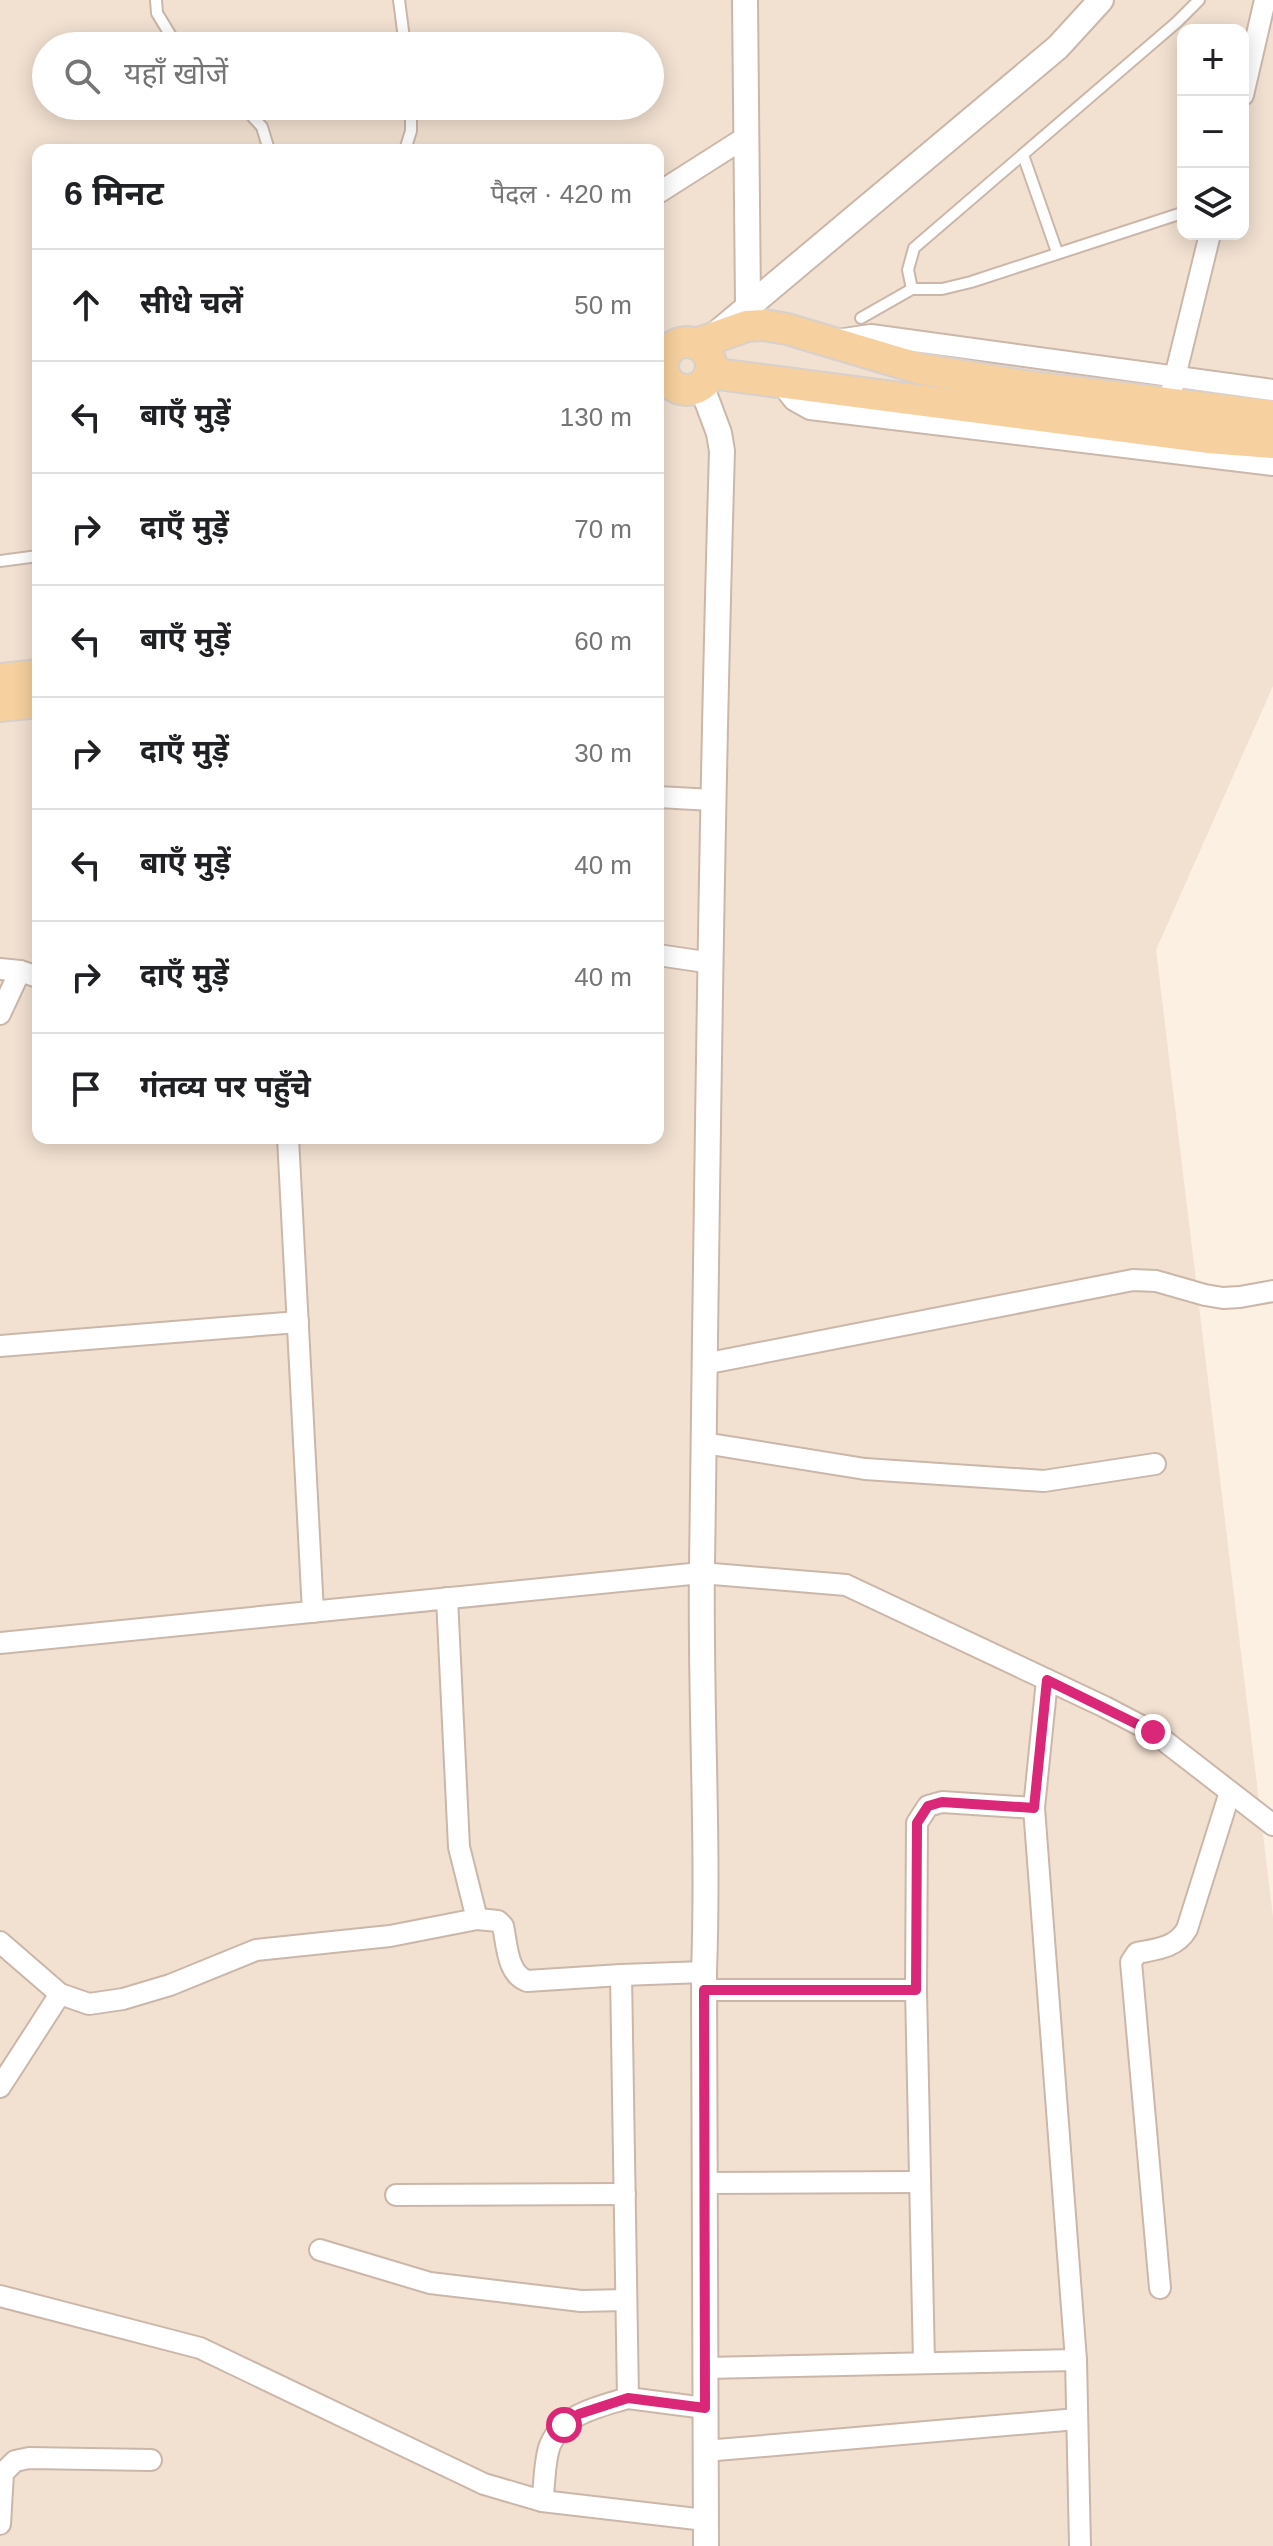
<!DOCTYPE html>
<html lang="hi">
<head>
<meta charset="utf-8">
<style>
  :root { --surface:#fff; --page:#f2f2f2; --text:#202124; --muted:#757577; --line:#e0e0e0 }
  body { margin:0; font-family:Arial,"Noto Sans Devanagari",sans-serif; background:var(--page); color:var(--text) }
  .controls { position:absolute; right:24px; top:24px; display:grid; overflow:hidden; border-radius:16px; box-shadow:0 4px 20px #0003 }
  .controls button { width:72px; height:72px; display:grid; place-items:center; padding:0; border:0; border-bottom:2px solid var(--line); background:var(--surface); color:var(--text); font:40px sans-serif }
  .stop { position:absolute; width:24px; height:24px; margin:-18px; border:6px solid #db2777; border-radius:50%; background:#fff }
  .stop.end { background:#db2777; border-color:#fff; box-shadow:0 2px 8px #0008 }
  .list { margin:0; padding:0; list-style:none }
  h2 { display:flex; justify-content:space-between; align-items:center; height:104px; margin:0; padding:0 32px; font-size:34px }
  h2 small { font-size:26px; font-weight:400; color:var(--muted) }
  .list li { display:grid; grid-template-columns:52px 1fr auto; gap:24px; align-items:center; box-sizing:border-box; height:112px; padding:0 32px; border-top:2px solid var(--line) }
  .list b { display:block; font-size:30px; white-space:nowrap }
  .list em { font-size:26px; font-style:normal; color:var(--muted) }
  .icon { flex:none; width:44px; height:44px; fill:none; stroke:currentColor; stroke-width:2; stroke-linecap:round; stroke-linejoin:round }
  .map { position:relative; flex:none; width:1273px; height:2546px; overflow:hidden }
  .search { position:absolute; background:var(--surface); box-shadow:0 4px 20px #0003; left:32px; top:32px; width:632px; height:88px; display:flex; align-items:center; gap:20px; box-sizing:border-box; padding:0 28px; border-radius:44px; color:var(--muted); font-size:30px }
  .panel { position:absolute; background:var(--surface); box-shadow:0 4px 20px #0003; left:32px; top:144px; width:632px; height:1000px; border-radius:16px }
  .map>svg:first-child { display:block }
</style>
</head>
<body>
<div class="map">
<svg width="1273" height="2546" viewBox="0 0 1273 2546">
  <rect width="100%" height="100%" fill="#fbf0e2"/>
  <path fill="#f2e1d1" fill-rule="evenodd" d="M0,0H1273V686L1156,950L1273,1917V2546H0ZM1183,30H1243V234H1183ZM46,46H650V106H46ZM38,150H658V1138H38Z"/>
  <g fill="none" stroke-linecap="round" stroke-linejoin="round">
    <g stroke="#cbb7aa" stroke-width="14">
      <g id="service">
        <path d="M156,0L157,13L177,46"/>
        <path d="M399,0L405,46"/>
        <path d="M243,106L262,127L269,150"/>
        <path d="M405,150L411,131V106"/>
        <path d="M1023,155L1057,252"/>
        <path d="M1182,213L971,282L942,289H912L908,270L914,248L1177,22L1199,0"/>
        <path d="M861,318L912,289"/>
        <path d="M0,561L38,556"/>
      </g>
    </g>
    <g stroke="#cbb7aa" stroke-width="24">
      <g id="minor">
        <path d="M1243,95L1265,0"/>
        <path d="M658,193L746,137"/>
        <path d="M837,340L871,335L1273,390"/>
        <path d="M779,381L794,400L810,409L1273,465"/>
        <path d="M1172,389L1210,234"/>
        <path d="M658,797L712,800"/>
        <path d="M658,955L712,963"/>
        <path d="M0,969L20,971L38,977"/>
        <path d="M0,1014L20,971"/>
        <path d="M288,1138L313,1612"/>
        <path d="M0,1346L298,1322"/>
        <path d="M704,1364L1133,1280L1156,1281L1205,1295L1223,1298L1240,1297L1273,1291"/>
        <path d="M704,1443L865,1469L1044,1481L1155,1464"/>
        <path d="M447,1598L459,1847L477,1919"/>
        <path d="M0,1643L701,1573L846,1585L1105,1707L1153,1732L1273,1825"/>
        <path d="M1047,1680L1034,1808L1076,2360L1080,2546"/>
        <path d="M0,1942L60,1994L89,2004L123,1999L170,1985L256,1950L390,1936L477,1919L498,1921L503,1926C507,1944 507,1974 527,1981L621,1975L704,1972"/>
        <path d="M621,1975L628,2398L705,2408"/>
        <path d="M704,1990H916"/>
        <path d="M0,2087L60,1994"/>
        <path d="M704,2183L920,2182"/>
        <path d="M396,2195L625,2194"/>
        <path d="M320,2250L430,2283L581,2301L626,2300"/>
        <path d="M1160,2288L1131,1962L1137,1953C1157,1949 1176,1948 1187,1929L1230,1792"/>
        <path d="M0,2296L200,2348L484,2484L542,2501L705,2520"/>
        <path d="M924,2363L916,1990L917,1823L928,1806L942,1802L1034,1808"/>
        <path d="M705,2368L1076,2360"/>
        <path d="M705,2451L1077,2419"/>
        <path d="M542,2501C545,2484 544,2461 550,2445C564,2413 598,2407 628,2398"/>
        <path d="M0,2524L3,2473L15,2461L29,2458L151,2460"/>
      </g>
    </g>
    <g stroke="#cbb7aa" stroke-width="28">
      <g id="tertiary">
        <path d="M745,0L748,305"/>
        <path d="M717,333L1058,47L1101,0"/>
        <path d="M701,385L719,433L722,451C711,823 707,1195 702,1567C700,1702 709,1837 704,1972L706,2546"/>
      </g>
    </g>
    <g stroke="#d7d0cc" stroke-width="34">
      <g id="primary">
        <circle cx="687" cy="366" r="24"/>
        <path d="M696,344L747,326L764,325L787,329L921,369L1031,387L1273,416"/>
        <path d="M710,373L1208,438L1273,443"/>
        <path d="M0,679L38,675"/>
        <path d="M0,706L38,702"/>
      </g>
    </g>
    <use href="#service" stroke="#fff" stroke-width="10"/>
    <use href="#minor" stroke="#fff" stroke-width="20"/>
    <use href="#tertiary" stroke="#fff" stroke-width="24"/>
    <use href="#primary" stroke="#f6d09e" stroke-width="30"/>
  </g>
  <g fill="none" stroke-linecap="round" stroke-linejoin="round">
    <path stroke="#db2777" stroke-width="10" d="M564,2425L579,2414L628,2398L705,2408L704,1990H916L917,1823L928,1806L942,1802L1034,1808L1047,1680L1153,1732"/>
  </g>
</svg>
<div class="controls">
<button>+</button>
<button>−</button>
<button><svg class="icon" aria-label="layers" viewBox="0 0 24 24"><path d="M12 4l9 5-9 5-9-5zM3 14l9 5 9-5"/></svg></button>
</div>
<div class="stop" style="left:564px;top:2425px"></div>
<div class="stop end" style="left:1153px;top:1732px"></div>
<div class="search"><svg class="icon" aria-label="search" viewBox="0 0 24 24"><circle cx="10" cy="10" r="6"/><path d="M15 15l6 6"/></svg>यहाँ खोजें</div>
<section class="panel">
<h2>6 मिनट<small>पैदल · 420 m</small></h2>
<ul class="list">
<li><svg class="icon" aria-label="ahead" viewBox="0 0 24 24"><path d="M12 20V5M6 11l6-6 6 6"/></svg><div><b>सीधे चलें</b></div><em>50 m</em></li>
<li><svg class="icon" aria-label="left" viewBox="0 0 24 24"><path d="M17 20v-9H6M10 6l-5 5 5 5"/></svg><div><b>बाएँ मुड़ें</b></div><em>130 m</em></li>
<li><svg class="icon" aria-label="right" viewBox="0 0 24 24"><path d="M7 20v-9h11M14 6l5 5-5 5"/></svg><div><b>दाएँ मुड़ें</b></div><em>70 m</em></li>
<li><svg class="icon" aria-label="left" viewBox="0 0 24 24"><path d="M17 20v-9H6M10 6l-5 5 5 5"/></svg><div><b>बाएँ मुड़ें</b></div><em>60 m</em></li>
<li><svg class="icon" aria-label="right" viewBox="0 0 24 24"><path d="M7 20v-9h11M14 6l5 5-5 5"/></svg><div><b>दाएँ मुड़ें</b></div><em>30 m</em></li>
<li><svg class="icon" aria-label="left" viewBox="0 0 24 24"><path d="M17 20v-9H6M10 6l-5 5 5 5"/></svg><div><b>बाएँ मुड़ें</b></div><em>40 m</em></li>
<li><svg class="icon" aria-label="right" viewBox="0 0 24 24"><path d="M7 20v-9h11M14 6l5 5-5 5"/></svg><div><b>दाएँ मुड़ें</b></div><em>40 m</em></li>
<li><svg class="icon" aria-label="arrive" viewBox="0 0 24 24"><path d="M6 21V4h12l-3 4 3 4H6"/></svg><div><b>गंतव्य पर पहुँचे</b></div></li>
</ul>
</section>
</div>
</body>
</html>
